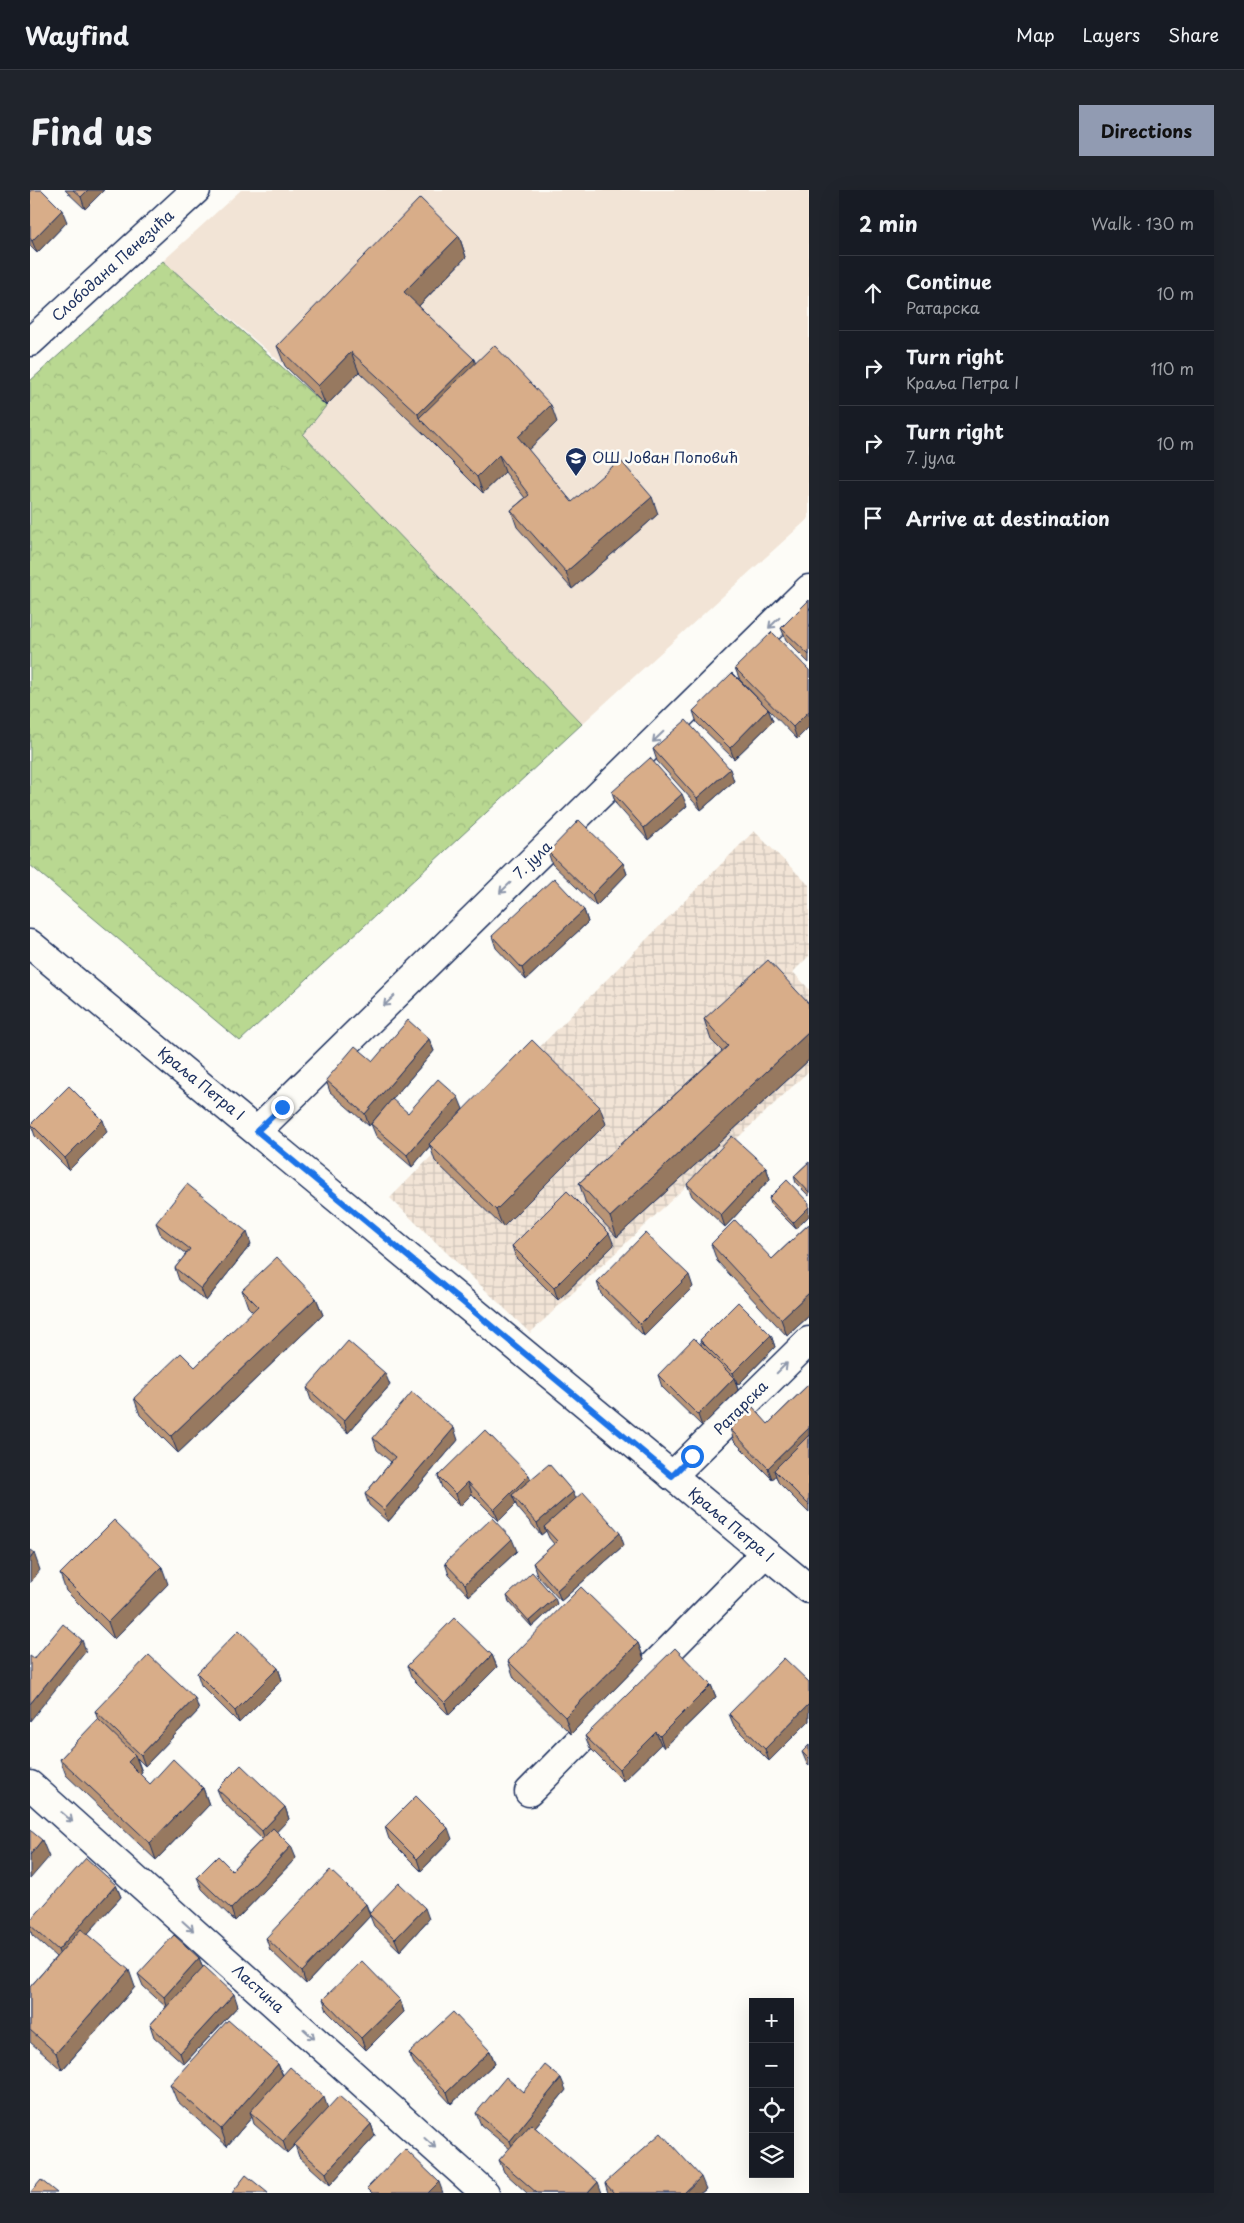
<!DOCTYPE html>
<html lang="en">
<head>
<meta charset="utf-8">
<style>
  :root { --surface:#171b24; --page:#20242c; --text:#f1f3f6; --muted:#9ea1a6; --line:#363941; --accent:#919bb2 }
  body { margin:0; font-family:"Playpen Sans",sans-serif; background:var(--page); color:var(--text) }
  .controls { position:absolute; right:15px; bottom:15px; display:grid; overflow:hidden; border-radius:0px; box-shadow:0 5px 20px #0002 }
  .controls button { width:45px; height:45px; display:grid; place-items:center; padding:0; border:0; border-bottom:1px solid var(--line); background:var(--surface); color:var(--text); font:25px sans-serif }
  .stop { position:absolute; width:15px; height:15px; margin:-11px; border:4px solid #1a73e8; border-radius:50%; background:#fff }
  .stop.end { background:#1a73e8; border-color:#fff; box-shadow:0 1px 5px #0008 }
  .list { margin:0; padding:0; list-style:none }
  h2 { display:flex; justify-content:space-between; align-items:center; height:65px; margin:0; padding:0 20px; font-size:21px }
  h2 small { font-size:16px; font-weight:400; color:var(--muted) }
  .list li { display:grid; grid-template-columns:32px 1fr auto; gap:15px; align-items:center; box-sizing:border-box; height:75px; padding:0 20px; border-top:1px solid var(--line) }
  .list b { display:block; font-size:19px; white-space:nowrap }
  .list p { margin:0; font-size:16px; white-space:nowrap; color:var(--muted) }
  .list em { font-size:16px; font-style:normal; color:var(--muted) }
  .icon { flex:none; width:28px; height:28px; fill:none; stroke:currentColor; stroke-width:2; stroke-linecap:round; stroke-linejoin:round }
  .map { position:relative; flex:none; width:779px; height:2003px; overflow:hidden; border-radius:0px }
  header { display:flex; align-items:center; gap:30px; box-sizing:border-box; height:70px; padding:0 25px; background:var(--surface); border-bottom:1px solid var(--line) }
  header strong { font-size:24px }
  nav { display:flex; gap:28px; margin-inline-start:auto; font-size:18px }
  .intro { display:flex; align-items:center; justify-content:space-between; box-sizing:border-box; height:120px; padding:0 30px }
  h1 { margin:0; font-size:35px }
  .button { padding:12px 22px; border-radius:0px; background:var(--accent); color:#111; font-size:18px; font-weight:700 }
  main { display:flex; gap:30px; padding:0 30px }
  aside { flex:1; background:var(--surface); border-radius:0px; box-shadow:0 5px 20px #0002 }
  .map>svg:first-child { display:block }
</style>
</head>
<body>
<header>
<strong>Wayfind</strong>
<nav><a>Map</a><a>Layers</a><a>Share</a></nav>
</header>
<div class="intro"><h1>Find us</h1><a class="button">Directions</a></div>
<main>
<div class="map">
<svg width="779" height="2003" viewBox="0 0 779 2003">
  <defs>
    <pattern id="industrial-grid" width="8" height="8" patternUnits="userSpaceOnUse" patternTransform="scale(1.25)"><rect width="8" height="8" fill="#f2e4d6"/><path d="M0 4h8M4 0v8" fill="none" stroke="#cfc4ba"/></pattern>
    <pattern id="park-crowns" width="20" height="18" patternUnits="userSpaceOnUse" patternTransform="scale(1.25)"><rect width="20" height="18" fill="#b9d891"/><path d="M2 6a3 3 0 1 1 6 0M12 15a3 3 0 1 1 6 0" fill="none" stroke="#9eba7f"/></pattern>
  </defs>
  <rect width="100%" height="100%" fill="#fdfcf7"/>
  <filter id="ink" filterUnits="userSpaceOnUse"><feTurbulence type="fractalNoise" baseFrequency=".02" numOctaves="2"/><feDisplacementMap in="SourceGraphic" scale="10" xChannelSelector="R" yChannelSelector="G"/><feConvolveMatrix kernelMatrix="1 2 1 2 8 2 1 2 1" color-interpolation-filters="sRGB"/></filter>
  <g filter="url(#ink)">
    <path fill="#f2e4d6" d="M211,0H779V328L552,534L273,245L296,216L255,176L133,71Z"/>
    <path fill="url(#industrial-grid)" d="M724,641L779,695V766L763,782L779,799V881L500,1143L360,1008Z"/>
    <path fill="url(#park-crowns)" stroke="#6a8478" d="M133,71L296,216L273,245L552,534L210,851L0,675V191Z"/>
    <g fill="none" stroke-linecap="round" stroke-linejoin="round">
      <g stroke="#1b2f5e" stroke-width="31">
        <g id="minor">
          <path d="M0,152L166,0"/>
          <path d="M227,941L779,399"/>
          <path d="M642,1286L779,1151"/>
          <path d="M0,1595L455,2003"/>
          <path d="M499,1602L735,1363"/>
        </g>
      </g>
      <g stroke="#1b2f5e" stroke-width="31">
        <path id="major" d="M0,754L779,1399"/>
      </g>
      <use href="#minor" stroke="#fdfcf7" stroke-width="28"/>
      <use href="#major" stroke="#fdfcf7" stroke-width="28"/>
    </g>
    <g fill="#ba9576" stroke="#1b2f5e">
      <path d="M0,0L37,32L7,63L0,56Z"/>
      <path d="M35,0H74L55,19Z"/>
      <path d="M429,46L436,67L389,116L446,173L527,232L498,260L542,312L628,324L542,399L487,337L481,320L495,308L475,282L453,303L395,245L329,182L296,216L255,176L247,156Z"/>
      <path d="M779,410V473L756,450L751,438Z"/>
      <path d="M705,478L779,480V537L767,549L710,490Z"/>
      <path d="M738,519L743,531L704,569L667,533L663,521Z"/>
      <path d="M623,559L704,591L671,620L627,571Z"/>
      <path d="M582,602L657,616L618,650L586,614Z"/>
      <path d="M518,662L593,673L597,684L566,716L522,674Z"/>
      <path d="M554,720L558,732L496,790L466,758L462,746Z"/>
      <path d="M779,814V870L587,1047L556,1014L549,993L692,861L681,850L674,829Z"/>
      <path d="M399,849L404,861L339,936L300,902L296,890L343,871Z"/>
      <path d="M433,919L424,929L576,934L473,1037L405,971L400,956L382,977L346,946L341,934L378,923Z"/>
      <path d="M1,934L77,942L39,980L5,946Z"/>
      <path d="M779,972V1006L766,993L764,986Z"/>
      <path d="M736,977L740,989L695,1037L662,1006L657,994Z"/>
      <path d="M757,990L766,1039L741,1014L739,1008Z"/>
      <path d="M126,1033L221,1054L176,1111L149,1090L145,1078L156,1064L131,1045Z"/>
      <path d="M779,1034V1126L757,1146L687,1071L681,1054L742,1069Z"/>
      <path d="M584,1055L528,1110L486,1068L482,1056Z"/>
      <path d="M567,1092L663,1097L614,1146L571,1104Z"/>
      <path d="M212,1100L286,1108L293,1125L148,1263L110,1225L104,1208L165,1177L223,1122L218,1117Z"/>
      <path d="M741,1145L745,1157L708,1195L706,1193L708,1200L672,1236L632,1197L628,1185L672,1157L670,1150Z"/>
      <path d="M779,1194V1323L748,1292L746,1286L742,1289L704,1251L700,1239L738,1234Z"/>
      <path d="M360,1195L318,1243L281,1210L277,1198Z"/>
      <path d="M343,1248L428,1250L358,1332L339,1315L335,1304L361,1272L347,1260Z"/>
      <path d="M408,1286L501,1289L546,1309L594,1355L531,1411L507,1385L503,1373L524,1354L519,1348L516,1341L511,1345L487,1317L486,1314L469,1331L442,1304L430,1316L412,1298Z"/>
      <path d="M487,1361L439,1406L419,1385L415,1373Z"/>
      <path d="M30,1384L138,1394L84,1449L36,1401Z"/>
      <path d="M477,1406L527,1414L502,1437L479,1412Z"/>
      <path d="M608,1453L614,1469L541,1544L484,1488L478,1471Z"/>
      <path d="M462,1465L467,1477L419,1525L381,1487L377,1476Z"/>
      <path d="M248,1478L252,1490L209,1533L171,1495L167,1483Z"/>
      <path d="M779,1492L739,1571L704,1536L699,1524Z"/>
      <path d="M681,1495L686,1507L634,1558L631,1554L593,1591L560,1558L555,1546Z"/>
      <path d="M169,1520L115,1576L107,1568L112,1582L110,1584L120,1594L173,1598L179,1615L126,1670L36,1585L30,1569L68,1530L65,1521Z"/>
      <path d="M779,1555V1576L777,1574L772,1562Z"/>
      <path d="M187,1599L255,1617L259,1629L246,1642L266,1668L205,1731L172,1699L167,1687L202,1680L232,1649L192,1611Z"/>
      <path d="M355,1637L422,1649L391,1681L359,1649Z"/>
      <path d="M86,1695L91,1707L57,1744L105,1797L32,1880L0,1852V1797L26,1767L2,1745L0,1738V1731Z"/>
      <path d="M336,1714L340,1724L399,1729L370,1761L344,1736L340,1726L276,1794L240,1760L236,1748Z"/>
      <path d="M169,1768L173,1777L208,1816L154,1874L124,1847L120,1835L136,1817L113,1796L108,1784Z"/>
      <path d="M293,1809L370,1810L374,1822L336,1860L297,1821Z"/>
      <path d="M460,1861L465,1873L421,1914L384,1874L379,1863Z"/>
      <path d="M248,1874L253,1885L298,1918L341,1934L345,1946L300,1995L269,1967L265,1955L257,1963L224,1934L222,1927L197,1956L147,1911L140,1894Z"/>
      <path d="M536,1900L505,1937L572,2003H497L474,1982L469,1970L480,1959L451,1935L446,1923L493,1902Z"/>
      <path d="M575,1993L676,1999L671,2003H578Z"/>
    </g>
    <g fill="#977960" stroke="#1b2f5e">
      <path d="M58,0H74L55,19L51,7Z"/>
      <path d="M32,20L37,32L7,63L2,51Z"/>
      <path d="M429,46L436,67L382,123L374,102Z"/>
      <path d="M321,162L329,182L296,216L288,196Z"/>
      <path d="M444,169L452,190L389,228L388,224Z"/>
      <path d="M521,215L527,232L494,264L488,247Z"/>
      <path d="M469,265L475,282L453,303L447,287Z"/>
      <path d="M622,307L628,324L542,399L536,382Z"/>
      <path d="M738,519L743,531L704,569L700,558Z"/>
      <path d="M779,521V537L767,549L763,537Z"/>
      <path d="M700,579L704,591L671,620L667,608Z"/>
      <path d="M652,604L657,616L618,650L614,638Z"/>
      <path d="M593,673L597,684L566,716L562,705Z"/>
      <path d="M554,720L558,732L496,790L492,778Z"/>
      <path d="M779,842V870L587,1047L580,1027Z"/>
      <path d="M399,849L404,861L339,936L335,924Z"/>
      <path d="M428,907L433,919L401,956L399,954L400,956L382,977L377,965Z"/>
      <path d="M570,917L576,934L473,1037L466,1020Z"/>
      <path d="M73,930L77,942L39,980L35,968Z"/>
      <path d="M736,977L740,989L695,1037L691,1025Z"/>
      <path d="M779,1017V1026L766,1039L763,1033Z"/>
      <path d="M217,1042L221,1054L176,1111L171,1099Z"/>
      <path d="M579,1043L584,1055L528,1110L524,1098Z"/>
      <path d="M659,1085L663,1097L614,1146L610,1134Z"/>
      <path d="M779,1103V1126L757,1146L751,1129Z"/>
      <path d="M286,1108L293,1125L148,1263L141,1246Z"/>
      <path d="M741,1145L745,1157L708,1195L703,1183Z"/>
      <path d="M355,1183L360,1195L318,1243L314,1231Z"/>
      <path d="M704,1188L708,1200L672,1236L668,1225Z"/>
      <path d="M424,1238L428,1250L358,1332L354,1320Z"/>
      <path d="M779,1238V1254L744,1280L746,1286L742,1289L738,1278Z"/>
      <path d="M499,1285L504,1297L482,1305L486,1314L469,1331L464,1320Z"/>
      <path d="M438,1292L442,1304L430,1316L426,1304Z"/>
      <path d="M543,1302L548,1314L514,1337L516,1341L511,1345L507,1333Z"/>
      <path d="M590,1343L594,1355L531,1411L527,1400Z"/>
      <path d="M482,1349L487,1361L439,1406L435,1394Z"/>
      <path d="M4,1363L10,1380L0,1393V1369Z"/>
      <path d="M132,1377L138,1394L84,1449L78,1432Z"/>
      <path d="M525,1408L527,1414L502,1437L499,1431Z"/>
      <path d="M52,1450L56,1461L0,1531V1514Z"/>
      <path d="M608,1453L614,1469L541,1544L535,1527Z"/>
      <path d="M462,1465L467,1477L419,1525L415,1513Z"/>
      <path d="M248,1478L252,1490L209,1533L205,1521Z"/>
      <path d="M681,1495L686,1507L634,1558L630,1546Z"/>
      <path d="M165,1508L169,1520L115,1576L111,1565Z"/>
      <path d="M779,1514V1531L739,1571L735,1559Z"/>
      <path d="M626,1542L631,1554L593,1591L589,1579Z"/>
      <path d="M105,1565L112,1582L104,1589L98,1572Z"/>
      <path d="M173,1598L179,1615L126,1670L120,1653Z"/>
      <path d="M255,1617L259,1629L236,1653L232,1641Z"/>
      <path d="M418,1638L422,1649L391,1681L387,1669Z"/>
      <path d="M12,1650L19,1667L0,1689V1665Z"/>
      <path d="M261,1656L266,1668L205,1731L201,1719Z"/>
      <path d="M86,1695L91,1707L32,1772L28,1760Z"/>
      <path d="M336,1714L340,1726L276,1794L272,1782Z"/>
      <path d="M395,1718L399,1729L370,1761L365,1749Z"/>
      <path d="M169,1768L174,1780L138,1819L134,1807Z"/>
      <path d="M99,1780L105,1797L32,1880L26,1863Z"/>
      <path d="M204,1804L208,1816L154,1874L150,1863Z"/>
      <path d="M370,1810L374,1822L336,1860L331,1848Z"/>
      <path d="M460,1861L465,1873L421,1914L417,1902Z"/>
      <path d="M248,1874L255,1891L220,1922L222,1927L197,1956L191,1939Z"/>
      <path d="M531,1888L536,1900L484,1962L480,1951Z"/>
      <path d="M294,1907L298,1919L257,1963L253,1951Z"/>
      <path d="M341,1934L345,1946L300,1995L296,1983Z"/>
      <path d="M671,1987L676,1999L671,2003H654Z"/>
      <path d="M409,1992L413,2003H398Z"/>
      <path d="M568,1992L572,2003H558Z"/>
    </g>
    <g fill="#d8ad89" stroke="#1b2f5e">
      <path d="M0,0H12L32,20L2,51L0,48Z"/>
      <path d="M43,0H58L51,7Z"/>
      <path d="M390,8L429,46L374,102L444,169L388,224L321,162L288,196L247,156Z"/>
      <path d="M464,155L521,215L488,247L542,312L590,270L622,307L536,382L481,320L499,305L469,265L447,287L389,228Z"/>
      <path d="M779,410V465L751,438Z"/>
      <path d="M742,442L779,480V521L763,537L705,478Z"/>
      <path d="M702,483L738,519L700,558L663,521Z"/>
      <path d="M656,530L700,579L667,608L623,559Z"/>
      <path d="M620,568L652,604L614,638L582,602Z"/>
      <path d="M549,630L593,673L562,705L518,662Z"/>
      <path d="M524,688L554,720L492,778L462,746Z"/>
      <path d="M738,770L779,814V842L580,1027L549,993L698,856L674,829Z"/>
      <path d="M378,830L399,849L335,924L296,890L325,856L343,871Z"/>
      <path d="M502,850L570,917L466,1020L399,954Z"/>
      <path d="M408,889L428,907L377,965L341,934L362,909L378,923Z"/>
      <path d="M39,896L73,930L35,968L1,934Z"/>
      <path d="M702,946L736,977L691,1025L657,994Z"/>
      <path d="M779,972V1002L764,986Z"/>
      <path d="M757,990L779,1013V1017L763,1033L739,1008Z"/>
      <path d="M157,994L217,1042L171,1099L145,1078L160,1059L126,1033Z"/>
      <path d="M537,1001L579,1043L524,1098L482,1056Z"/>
      <path d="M705,1030L742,1069L779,1034V1103L751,1129L681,1054Z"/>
      <path d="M615,1043L659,1085L610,1134L567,1092Z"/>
      <path d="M247,1067L286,1108L141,1246L104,1208L151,1163L165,1177L228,1116L212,1100Z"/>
      <path d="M708,1112L741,1145L703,1183L670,1150Z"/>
      <path d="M664,1148L704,1188L668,1225L628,1185Z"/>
      <path d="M318,1151L355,1183L314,1231L277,1198Z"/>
      <path d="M779,1194V1238L738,1278L700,1239L723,1217L738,1234Z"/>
      <path d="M382,1202L424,1238L354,1320L335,1304L365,1267L343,1248Z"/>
      <path d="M455,1240L499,1285L464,1320L438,1292L426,1304L408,1286Z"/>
      <path d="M779,1245V1315L744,1280Z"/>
      <path d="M519,1274L543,1302L507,1333L482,1305Z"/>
      <path d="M553,1302L590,1343L527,1400L503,1373L527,1351L514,1337Z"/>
      <path d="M462,1328L482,1349L435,1394L415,1373Z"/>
      <path d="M84,1330L132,1377L78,1432L30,1384Z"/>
      <path d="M0,1360L4,1363L0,1369Z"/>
      <path d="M502,1382L525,1408L499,1431L477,1406Z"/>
      <path d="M551,1397L608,1453L535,1527L478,1471Z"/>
      <path d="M424,1428L462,1465L415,1513L377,1476Z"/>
      <path d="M33,1434L52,1450L0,1514V1466L4,1469Z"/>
      <path d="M209,1440L248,1478L205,1521L167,1483Z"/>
      <path d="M645,1458L681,1495L630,1546L626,1542L589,1579L555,1546Z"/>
      <path d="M119,1465L165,1508L111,1565L65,1521Z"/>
      <path d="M754,1468L779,1492V1514L735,1559L699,1524Z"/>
      <path d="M68,1529L105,1565L98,1572L120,1594L143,1569L173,1598L120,1653L30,1569Z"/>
      <path d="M779,1555V1569L772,1562Z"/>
      <path d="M211,1575L255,1617L232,1641L187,1599Z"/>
      <path d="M386,1606L418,1638L387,1669L355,1637Z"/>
      <path d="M243,1638L261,1656L201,1719L167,1687L188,1666L202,1680Z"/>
      <path d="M0,1640L12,1650L0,1665Z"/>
      <path d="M56,1668L86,1695L28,1760L0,1735V1731Z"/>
      <path d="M300,1680L336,1714L272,1782L236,1748Z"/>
      <path d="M369,1693L395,1718L365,1749L339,1724Z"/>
      <path d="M51,1739L99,1780L26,1863L0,1840V1797Z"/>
      <path d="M144,1745L169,1768L134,1807L108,1784Z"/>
      <path d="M332,1771L370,1810L331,1848L293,1809Z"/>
      <path d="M174,1776L204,1804L150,1863L120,1835Z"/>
      <path d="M423,1822L460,1861L417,1902L379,1863Z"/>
      <path d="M198,1830L248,1874L191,1939L140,1894Z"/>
      <path d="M515,1875L531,1888L480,1951L446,1923L476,1887L493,1902Z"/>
      <path d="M260,1877L294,1907L253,1951L220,1922Z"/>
      <path d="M309,1906L341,1934L296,1983L264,1955Z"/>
      <path d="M501,1934L568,1992L558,2003H507L469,1970Z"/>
      <path d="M631,1943L671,1987L654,2003H584L575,1993Z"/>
      <path d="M375,1959L409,1992L398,2003H342L337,1998Z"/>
      <path d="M216,1985L238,2003H202Z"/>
      <path d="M11,1990L27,2003H0Z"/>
    </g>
    <defs><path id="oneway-shaft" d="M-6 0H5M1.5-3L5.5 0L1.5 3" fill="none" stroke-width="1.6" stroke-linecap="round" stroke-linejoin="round" transform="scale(1.25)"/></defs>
    <g stroke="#8c96aa">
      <use href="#oneway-shaft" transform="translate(744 433) rotate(136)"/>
      <use href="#oneway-shaft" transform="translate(628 547) rotate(136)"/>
      <use href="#oneway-shaft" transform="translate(475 698) rotate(136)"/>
      <use href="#oneway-shaft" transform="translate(359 811) rotate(136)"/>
      <use href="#oneway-shaft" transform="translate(752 1178) rotate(-45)"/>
      <use href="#oneway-shaft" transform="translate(37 1627) rotate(41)"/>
      <use href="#oneway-shaft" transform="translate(158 1736) rotate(42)"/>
      <use href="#oneway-shaft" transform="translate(279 1844) rotate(42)"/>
      <use href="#oneway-shaft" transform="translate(400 1953) rotate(42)"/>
    </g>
  </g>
  <g fill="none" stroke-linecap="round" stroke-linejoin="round" filter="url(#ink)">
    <path stroke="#1a73e8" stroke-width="6" d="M252,917L227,941L642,1286L662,1266"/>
  </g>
  <defs>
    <g id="school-pin" transform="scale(1.125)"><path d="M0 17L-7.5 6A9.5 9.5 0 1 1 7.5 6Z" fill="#1b2f5e" stroke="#fdfcf7"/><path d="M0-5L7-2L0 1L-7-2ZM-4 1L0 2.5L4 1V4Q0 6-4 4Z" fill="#fff"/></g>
  </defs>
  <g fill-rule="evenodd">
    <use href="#school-pin" x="546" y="268"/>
  </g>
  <g text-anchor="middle" stroke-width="5" stroke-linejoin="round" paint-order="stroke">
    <g font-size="15" fill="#1b2f5e" stroke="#fdfcf7">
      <text transform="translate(83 76) rotate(-42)" y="5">Слободана Пенезића</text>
      <text transform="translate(503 670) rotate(-44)" y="5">7. јула</text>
      <text transform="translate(171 894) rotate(39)" y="5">Краља Петра I</text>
      <text transform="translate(711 1218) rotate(-45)" y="5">Ратарска</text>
      <text transform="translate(701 1335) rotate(40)" y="5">Краља Петра I</text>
      <text transform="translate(228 1799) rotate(42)" y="5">Ластина</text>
    </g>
    <g font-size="15" fill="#1b2f5e" stroke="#fdfcf7" text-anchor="start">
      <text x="562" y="273">ОШ Јован Поповић</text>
    </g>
  </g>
</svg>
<div class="controls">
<button>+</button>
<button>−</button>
<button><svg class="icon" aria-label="locate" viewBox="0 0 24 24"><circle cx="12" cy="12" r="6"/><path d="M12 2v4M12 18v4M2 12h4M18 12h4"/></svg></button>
<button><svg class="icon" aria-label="layers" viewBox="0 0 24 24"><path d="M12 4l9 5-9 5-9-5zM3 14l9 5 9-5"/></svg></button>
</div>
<div class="stop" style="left:662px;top:1266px"></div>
<div class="stop end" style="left:252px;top:917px"></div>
</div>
<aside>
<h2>2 min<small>Walk · 130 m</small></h2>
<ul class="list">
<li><svg class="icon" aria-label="ahead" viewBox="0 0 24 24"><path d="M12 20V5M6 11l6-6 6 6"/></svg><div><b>Continue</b><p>Ратарска</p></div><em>10 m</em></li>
<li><svg class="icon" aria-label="right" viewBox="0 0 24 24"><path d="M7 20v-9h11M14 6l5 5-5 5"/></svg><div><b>Turn right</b><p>Краља Петра I</p></div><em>110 m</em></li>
<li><svg class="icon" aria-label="right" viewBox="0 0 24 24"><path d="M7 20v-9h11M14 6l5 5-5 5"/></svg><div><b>Turn right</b><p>7. јула</p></div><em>10 m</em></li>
<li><svg class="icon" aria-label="arrive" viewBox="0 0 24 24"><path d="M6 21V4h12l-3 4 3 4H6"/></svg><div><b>Arrive at destination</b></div></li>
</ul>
</aside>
</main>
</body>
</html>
